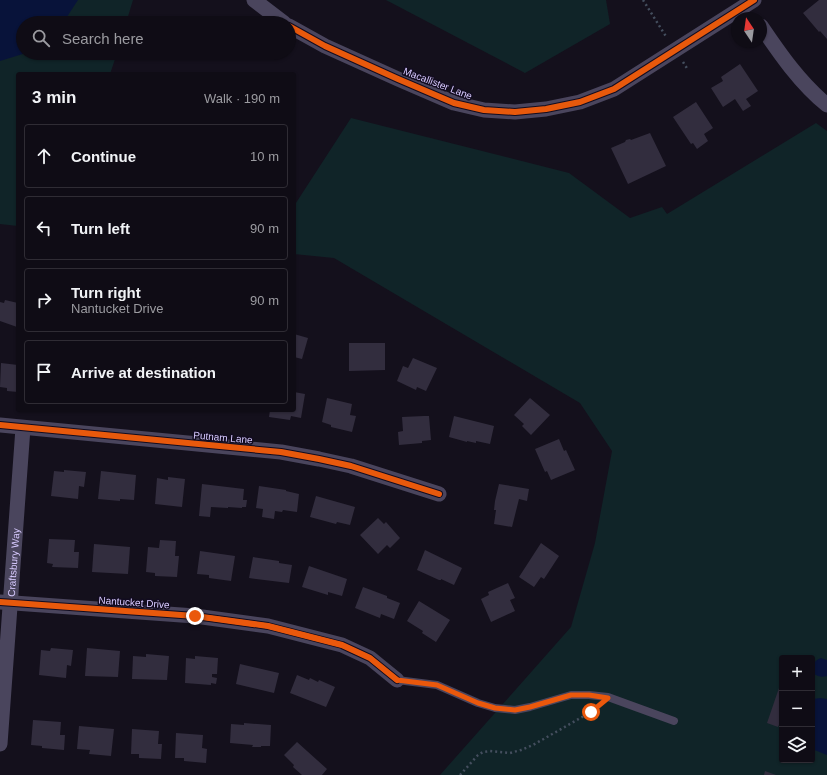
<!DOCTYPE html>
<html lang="en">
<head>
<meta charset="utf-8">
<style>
  :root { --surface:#0f0c15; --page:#18151e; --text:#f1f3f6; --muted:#9b9ba0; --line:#2f2c34 }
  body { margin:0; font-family:Arial,sans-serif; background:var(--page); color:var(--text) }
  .controls { position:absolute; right:12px; bottom:12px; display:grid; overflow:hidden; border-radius:4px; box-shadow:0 1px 3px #0004 }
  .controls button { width:36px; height:36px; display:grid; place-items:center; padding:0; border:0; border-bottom:1px solid var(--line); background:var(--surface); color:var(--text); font:20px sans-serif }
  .compass { position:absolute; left:731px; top:12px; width:36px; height:36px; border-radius:50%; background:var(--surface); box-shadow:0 1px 3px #0004; rotate:347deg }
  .stop { position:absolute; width:12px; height:12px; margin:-9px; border:3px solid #ea580c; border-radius:50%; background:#fff }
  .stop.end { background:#ea580c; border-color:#fff; box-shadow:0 1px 4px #0008 }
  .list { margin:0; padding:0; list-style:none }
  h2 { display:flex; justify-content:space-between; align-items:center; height:52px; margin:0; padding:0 16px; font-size:17px }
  h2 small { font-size:13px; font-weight:400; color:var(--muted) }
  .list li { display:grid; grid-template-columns:26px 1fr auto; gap:12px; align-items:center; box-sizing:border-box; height:64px; margin:0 8px 8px; padding:0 8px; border:1px solid var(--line); border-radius:4px }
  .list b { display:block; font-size:15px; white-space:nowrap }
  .list p { margin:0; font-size:13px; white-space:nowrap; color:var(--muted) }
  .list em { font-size:13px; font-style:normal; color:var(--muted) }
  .icon { flex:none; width:22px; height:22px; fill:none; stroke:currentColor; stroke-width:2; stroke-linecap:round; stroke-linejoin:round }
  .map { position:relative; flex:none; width:827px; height:775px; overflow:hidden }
  .search { position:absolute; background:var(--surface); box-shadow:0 1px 3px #0004; left:16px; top:16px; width:280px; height:44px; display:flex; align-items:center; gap:10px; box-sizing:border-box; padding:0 14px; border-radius:22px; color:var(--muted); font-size:15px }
  .panel { position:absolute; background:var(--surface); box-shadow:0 1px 3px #0004; left:16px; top:72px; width:280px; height:340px; border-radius:4px }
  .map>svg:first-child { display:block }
</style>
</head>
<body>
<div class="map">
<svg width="827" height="775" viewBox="0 0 827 775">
  <rect width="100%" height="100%" fill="#14101c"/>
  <g fill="#102428" fill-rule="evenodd">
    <path d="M0,0H133L126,23H23V53H117L110,74H18V226L0,224Z"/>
    <path d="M386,0H606L610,24L525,73Z"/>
    <path d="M351,118L569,173L630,218L662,207L667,214L816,123L827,131V775H440L571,627L595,543L612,451L580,403L334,258L294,254V206ZM782,658H812V760H782Z"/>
  </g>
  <g fill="#08133a">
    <path d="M0,0H78L63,23H23V53H26L0,61Z"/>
    <path d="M821,658L827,660V676C811,680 806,664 821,658Z"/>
    <path d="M821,698L827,699V755L812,749V699Z"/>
  </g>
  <g fill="#322d3e">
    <path d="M819,0H827V39L820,31L819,32L803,13Z"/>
    <path d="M740,64L758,91L746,99L751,106L743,111L735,99L723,107L711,88L723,81L721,77Z"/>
    <path d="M696,102L713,128L704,134L708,141L697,149L693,143L691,144L673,117Z"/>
    <path d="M650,133L666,166L628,184L611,148L625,142L626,140L630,139L631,140Z"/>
    <path d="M5,300L18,303L17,327L0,321V302L4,303Z"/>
    <path d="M294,334L308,338L302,359L294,357Z"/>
    <path d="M349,343H385V370L349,371Z"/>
    <path d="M413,358L437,368L426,391L417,387L416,390L397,381L403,366L408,368Z"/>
    <path d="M1,363L18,365V392L7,391V388L0,387Z"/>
    <path d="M294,392L305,394L301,418L291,416L290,420L269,417L270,410H294Z"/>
    <path d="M327,398L352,404L350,415L356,416L352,432L331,427V425L322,422Z"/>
    <path d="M530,398L550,415L531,435L522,426L524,424L514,415Z"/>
    <path d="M424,416H429L431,440L422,441V443L399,445L398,432L403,431L402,417Z"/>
    <path d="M454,416L494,426L490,444L476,441V443L467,441V442L449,437Z"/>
    <path d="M559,439L564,451L566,450L575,470L551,480L547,471L545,472L535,449Z"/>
    <path d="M64,470L86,472L84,487L79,486L78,499L51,496L54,471L64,472Z"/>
    <path d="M101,471L136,475L134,500L120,499V501L98,499Z"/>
    <path d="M168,477L185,479L182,507L155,504L157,478L168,480Z"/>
    <path d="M202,484L244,489L243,500H247L246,507H242V508L228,507V508L211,507L210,517L199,516Z"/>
    <path d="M499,484L529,489L527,501L519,499L512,527L494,524L496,510H494L495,501Z"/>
    <path d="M259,486L286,490V491L299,494L297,512L283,510L282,512L275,511L274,519L262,517L263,509L256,508Z"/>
    <path d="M316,496L355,507L350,525L337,522L336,524L310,517Z"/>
    <path d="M378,518L384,524L386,522L400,538L390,548L387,545L378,554L360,535Z"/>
    <path d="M49,539L75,540L74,552H79L78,568L52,567L53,564L47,563Z"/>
    <path d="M160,540L176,541L175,556H179L177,577L155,576V573L146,572L148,547L159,548Z"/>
    <path d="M541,543L559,556L544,579L541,577L534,587L519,577Z"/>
    <path d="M94,544L130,547L128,574L92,572Z"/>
    <path d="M425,550L462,568L454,585L441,579V580H439L417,570Z"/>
    <path d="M200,551L235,556L231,581L209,578V575L197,574Z"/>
    <path d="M253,557L279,561V563L292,565L289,583L249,578Z"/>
    <path d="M309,566L347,579L342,596L328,592V595L302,587Z"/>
    <path d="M508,583L515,598L510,600L515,611L491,622L481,599L489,595L488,592Z"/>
    <path d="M363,587L387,596V598L400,603L394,619L381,614L380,618L355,608Z"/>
    <path d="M419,601L450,620L436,642L422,633L423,631L407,621Z"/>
    <path d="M51,648L73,650L71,666L67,665L66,678L39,675L41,650L50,651Z"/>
    <path d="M87,648L120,651L118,677L85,676Z"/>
    <path d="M146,654L169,656L167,680L132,679L133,656L146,657Z"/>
    <path d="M195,656L218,658L217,674H212V677L217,678L216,684L211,683V685L185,683L186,658L195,659Z"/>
    <path d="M240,664L279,673L274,693L236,684Z"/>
    <path d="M297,675L309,680L310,678L318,682L319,680L335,687L326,707L290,693Z"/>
    <path d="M782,684V718L778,727L767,723L779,688H780Z"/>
    <path d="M33,720L61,722L60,735H65L64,750L42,748V746L31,745Z"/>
    <path d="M244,723L271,725L270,746H261V747H252L253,745L230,743L231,724L244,725Z"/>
    <path d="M79,726L114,729L111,756L89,754L90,750L77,749Z"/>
    <path d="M132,729L159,731L158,744H162L161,759L139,758V754H131Z"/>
    <path d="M176,733L203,735L202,748L207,749L206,763L184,761V758H175Z"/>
    <path d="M297,742L327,769L322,775H302L293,767L294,765L284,755Z"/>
    <path d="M765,771L776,775H764Z"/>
  </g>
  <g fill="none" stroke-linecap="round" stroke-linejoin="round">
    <g stroke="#444e5e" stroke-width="2.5" stroke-dasharray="2 3" stroke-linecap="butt">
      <path d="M643,0L667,38"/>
      <path d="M683,62L688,70"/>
      <path d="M460,775L478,755L483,752L490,751L510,753L521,750L533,745L591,712L597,707"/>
    </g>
    <path stroke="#4a455d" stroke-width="8" d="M397,680L437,685L478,703L495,708L515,710L530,707L571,695H589L608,697L674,721"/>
    <g stroke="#4a455d" stroke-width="15">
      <path d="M254,0L284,23"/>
      <path d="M289,26L325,46L398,79L454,103L484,110L515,112L546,109L580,102L614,89L754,0"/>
      <path d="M761,26C780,54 800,83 827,105"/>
      <path d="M0,425L281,452L319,459L351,466L439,494"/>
      <path d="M0,602L195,616L268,626L342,645L370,658L397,680"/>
      <path id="s1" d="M0,744L23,428"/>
    </g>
    <g stroke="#120c20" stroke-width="8">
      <g id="cycleway">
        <path d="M289,26L325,46L398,79L454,103L484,110L515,112L546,109L580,102L614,89L754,0"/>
        <path d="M0,425L281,452L319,459L351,466L439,494"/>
        <path d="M0,602L195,616L268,626L342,645L370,658L397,680"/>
      </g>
    </g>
    <use href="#cycleway" stroke="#e8590c" stroke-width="6"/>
  </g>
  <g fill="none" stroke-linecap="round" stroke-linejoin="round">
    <path stroke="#ea580c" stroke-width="5" d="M195,616L268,626L342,645L370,658L397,680L437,685L478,703L495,708L515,710L530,707L571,695H589L608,698L591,712"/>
  </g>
  <g text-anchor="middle" stroke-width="3" stroke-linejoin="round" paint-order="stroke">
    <g font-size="10" fill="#d8caff" stroke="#120c20">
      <text transform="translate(438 83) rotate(21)" y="4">Macallister Lane</text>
      <text transform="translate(223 437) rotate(5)" y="4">Putnam Lane</text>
      <text dy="4" stroke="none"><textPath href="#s1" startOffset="182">Craftsbury Way</textPath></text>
      <text transform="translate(134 602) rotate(4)" y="4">Nantucket Drive</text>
    </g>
  </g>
</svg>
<div class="controls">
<button>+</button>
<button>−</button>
<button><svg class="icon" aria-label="layers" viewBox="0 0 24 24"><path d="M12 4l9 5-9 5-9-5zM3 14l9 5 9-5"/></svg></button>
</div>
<svg class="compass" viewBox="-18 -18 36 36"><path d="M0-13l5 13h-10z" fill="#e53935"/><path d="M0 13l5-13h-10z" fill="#9b9ba0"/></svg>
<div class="stop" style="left:591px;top:712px"></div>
<div class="stop end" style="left:195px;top:616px"></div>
<div class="search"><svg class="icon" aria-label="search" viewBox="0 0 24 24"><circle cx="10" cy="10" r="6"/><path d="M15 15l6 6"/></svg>Search here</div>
<section class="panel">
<h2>3 min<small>Walk · 190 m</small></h2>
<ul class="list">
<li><svg class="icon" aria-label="ahead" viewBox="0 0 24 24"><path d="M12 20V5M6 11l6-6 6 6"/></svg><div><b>Continue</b></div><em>10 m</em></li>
<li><svg class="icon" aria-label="left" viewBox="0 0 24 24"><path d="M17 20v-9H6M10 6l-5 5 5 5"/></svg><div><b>Turn left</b></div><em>90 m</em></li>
<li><svg class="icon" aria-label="right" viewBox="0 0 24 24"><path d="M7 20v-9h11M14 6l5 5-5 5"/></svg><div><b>Turn right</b><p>Nantucket Drive</p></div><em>90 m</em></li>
<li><svg class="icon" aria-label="arrive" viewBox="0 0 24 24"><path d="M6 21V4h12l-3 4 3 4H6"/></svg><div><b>Arrive at destination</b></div></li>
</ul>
</section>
</div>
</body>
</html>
